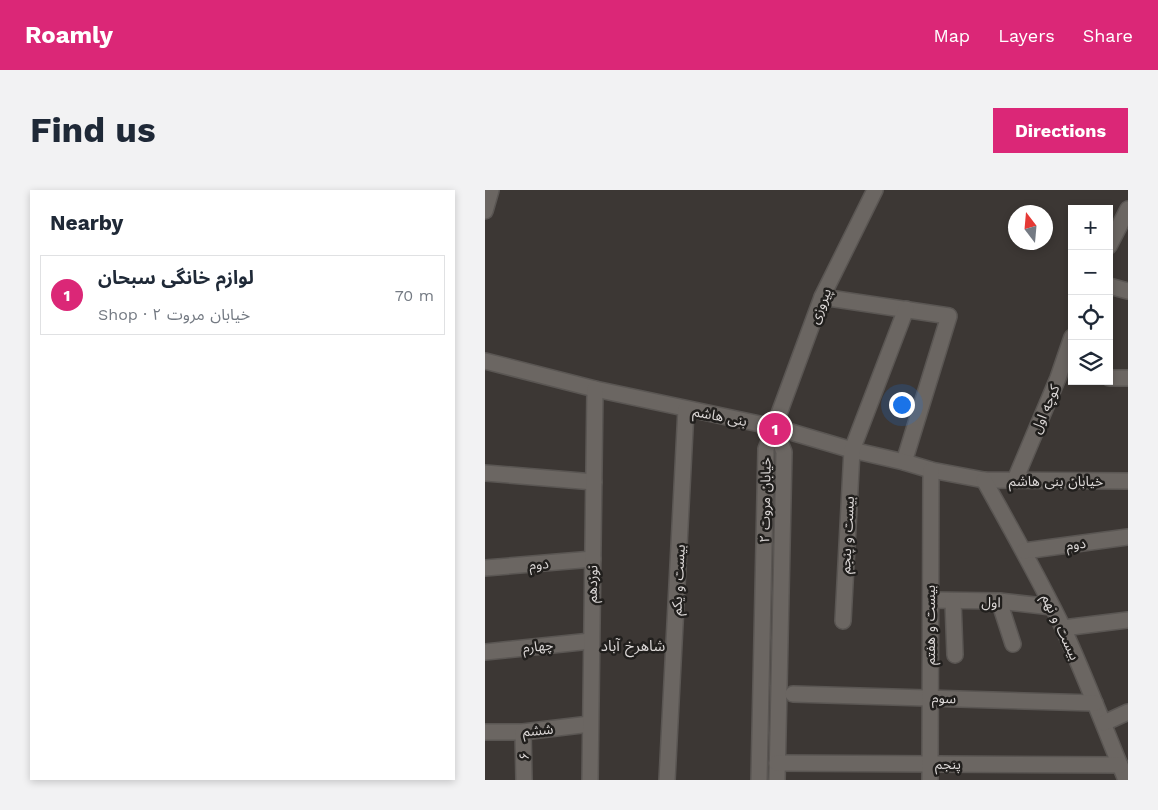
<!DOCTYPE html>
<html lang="en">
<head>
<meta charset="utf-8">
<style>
  :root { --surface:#fff; --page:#f2f2f3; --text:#1f2937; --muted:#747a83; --line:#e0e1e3; --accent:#db2777 }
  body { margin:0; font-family:"Work Sans","Noto Sans Arabic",sans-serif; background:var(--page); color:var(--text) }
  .controls { position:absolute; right:15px; top:15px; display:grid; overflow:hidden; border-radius:0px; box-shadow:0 2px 8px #0003 }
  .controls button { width:45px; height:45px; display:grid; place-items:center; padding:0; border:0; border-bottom:1px solid var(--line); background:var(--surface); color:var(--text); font:25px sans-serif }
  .compass { position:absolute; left:523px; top:15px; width:45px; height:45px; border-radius:50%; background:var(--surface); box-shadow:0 2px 8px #0003; rotate:344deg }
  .you { position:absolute; left:416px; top:214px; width:18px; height:18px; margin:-12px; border:4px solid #fff; border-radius:50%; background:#1a73e8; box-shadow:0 0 0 8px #1a73e833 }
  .badge { display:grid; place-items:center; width:32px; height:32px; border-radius:50%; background:var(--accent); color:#fff; font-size:16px; font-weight:700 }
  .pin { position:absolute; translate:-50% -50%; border:2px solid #fff; box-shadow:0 1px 5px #0006 }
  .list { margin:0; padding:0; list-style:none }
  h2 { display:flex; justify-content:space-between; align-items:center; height:65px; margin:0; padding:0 20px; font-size:21px }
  h2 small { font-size:16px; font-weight:400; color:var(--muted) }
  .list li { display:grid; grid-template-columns:32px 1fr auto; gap:15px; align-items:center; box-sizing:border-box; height:80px; margin:0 10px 10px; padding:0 10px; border:1px solid var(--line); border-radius:0px }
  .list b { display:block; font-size:19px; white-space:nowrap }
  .list p { margin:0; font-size:16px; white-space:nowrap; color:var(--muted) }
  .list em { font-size:16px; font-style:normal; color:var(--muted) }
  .icon { flex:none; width:28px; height:28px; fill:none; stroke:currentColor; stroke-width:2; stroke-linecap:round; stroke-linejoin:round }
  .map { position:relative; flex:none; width:643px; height:590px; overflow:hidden; border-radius:0px }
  header { display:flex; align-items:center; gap:30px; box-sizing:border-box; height:70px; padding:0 25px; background:var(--accent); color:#fff }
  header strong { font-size:24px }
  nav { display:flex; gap:28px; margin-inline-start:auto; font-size:18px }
  .intro { display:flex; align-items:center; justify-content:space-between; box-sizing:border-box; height:120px; padding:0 30px }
  h1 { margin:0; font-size:35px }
  .button { padding:12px 22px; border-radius:0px; background:var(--accent); color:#fff; font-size:18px; font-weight:700 }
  main { display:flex; gap:30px; padding:0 30px }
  aside { flex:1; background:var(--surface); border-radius:0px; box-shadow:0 2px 8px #0003 }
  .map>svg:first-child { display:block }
</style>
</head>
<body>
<header>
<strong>Roamly</strong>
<nav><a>Map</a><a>Layers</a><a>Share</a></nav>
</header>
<div class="intro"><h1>Find us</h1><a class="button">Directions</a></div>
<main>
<aside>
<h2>Nearby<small></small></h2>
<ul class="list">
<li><span class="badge">1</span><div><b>لوازم خانگی سبحان</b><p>Shop · خیابان مروت ۲</p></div><em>70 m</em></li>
</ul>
</aside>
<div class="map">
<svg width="643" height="590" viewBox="0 0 643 590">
  <rect width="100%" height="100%" fill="#3c3734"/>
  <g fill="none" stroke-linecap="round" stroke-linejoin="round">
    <g stroke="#5a5653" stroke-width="18">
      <g id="minor">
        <path d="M0,21L6,0"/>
        <path d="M624,56L643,19"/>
        <path d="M624,96L643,101"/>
        <path d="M337,107L464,126L419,272"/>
        <path d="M0,171L110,199L289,237L367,260L419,272L446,280L499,290L643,291"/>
        <path d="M624,188H643"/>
        <path d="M289,237L299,262L292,590"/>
        <path d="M0,283L109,292"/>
        <path d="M499,290C526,339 554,388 578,438C601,488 620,539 641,590"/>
        <path d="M530,290L573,188L587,147"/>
        <path d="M539,361L643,347"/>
        <path d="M0,378L108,369"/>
        <path d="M446,410L514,411L567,417"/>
        <path d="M468,411L470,465"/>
        <path d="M514,411L528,454"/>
        <path d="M358,431L367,260L421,119"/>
        <path d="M578,438L643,430"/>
        <path d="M0,462L106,451"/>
        <path d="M308,504L610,513"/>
        <path d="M619,533L643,522"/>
        <path d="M0,542H38L105,534"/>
        <path d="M38,542L39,590"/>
        <path d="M292,573L635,575"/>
        <path d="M105,590L110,199"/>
        <path d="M182,590L201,219"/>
        <path d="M274,590L281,259L337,107L390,0"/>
        <path d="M445,590L446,280"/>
      </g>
    </g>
    <use href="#minor" stroke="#6b6662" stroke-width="15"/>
  </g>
  <g text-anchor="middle" stroke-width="5" stroke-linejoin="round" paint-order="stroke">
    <g font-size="14" fill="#dbd7d6" stroke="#211f1d">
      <text transform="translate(335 116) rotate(-68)" y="5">پیروزی</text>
      <text transform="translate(560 219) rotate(-67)" y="5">کوچه اول</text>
      <text transform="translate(235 226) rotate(11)" y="5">بنی هاشم</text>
      <text x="571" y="296">خیابان بنی هاشم</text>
      <text transform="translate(280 310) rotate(-89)" y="5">خیابان مروت ۲</text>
      <text transform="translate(362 345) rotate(-87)" y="5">بیست و پنجم</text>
      <text transform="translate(591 354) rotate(-7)" y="5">دوم</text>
      <text transform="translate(54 374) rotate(-5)" y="5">دوم</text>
      <text transform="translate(193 390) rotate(-87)" y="5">بیست و یکم</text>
      <text transform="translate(107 394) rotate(-89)" y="5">نوزدهم</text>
      <text transform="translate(506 412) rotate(2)" y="5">اول</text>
      <text transform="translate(445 435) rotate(-90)" y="5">بیست و هفتم</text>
      <text transform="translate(576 437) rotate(65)" y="5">بیست و نهم</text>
      <text transform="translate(53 456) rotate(-6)" y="5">چهارم</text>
      <text transform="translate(459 508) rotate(2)" y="5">سوم</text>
      <text transform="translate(53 540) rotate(-5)" y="5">ششم</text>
      <text transform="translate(39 566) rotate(-91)" y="5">۶</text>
      <text x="463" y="579">پنجم</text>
    </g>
    <g font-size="15" fill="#dbd7d6" stroke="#211f1d">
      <text x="148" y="461">شاهرخ آباد</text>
    </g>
  </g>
</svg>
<div class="controls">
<button>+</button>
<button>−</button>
<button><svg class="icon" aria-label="locate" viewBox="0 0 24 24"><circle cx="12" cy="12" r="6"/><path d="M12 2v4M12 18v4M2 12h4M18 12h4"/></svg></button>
<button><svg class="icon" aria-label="layers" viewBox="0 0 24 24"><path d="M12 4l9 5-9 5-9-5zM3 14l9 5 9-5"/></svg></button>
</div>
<svg class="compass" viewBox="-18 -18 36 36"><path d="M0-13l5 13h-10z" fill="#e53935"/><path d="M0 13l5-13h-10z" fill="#747a83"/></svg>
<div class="you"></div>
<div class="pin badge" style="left:290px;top:239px">1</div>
</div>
</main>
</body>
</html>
